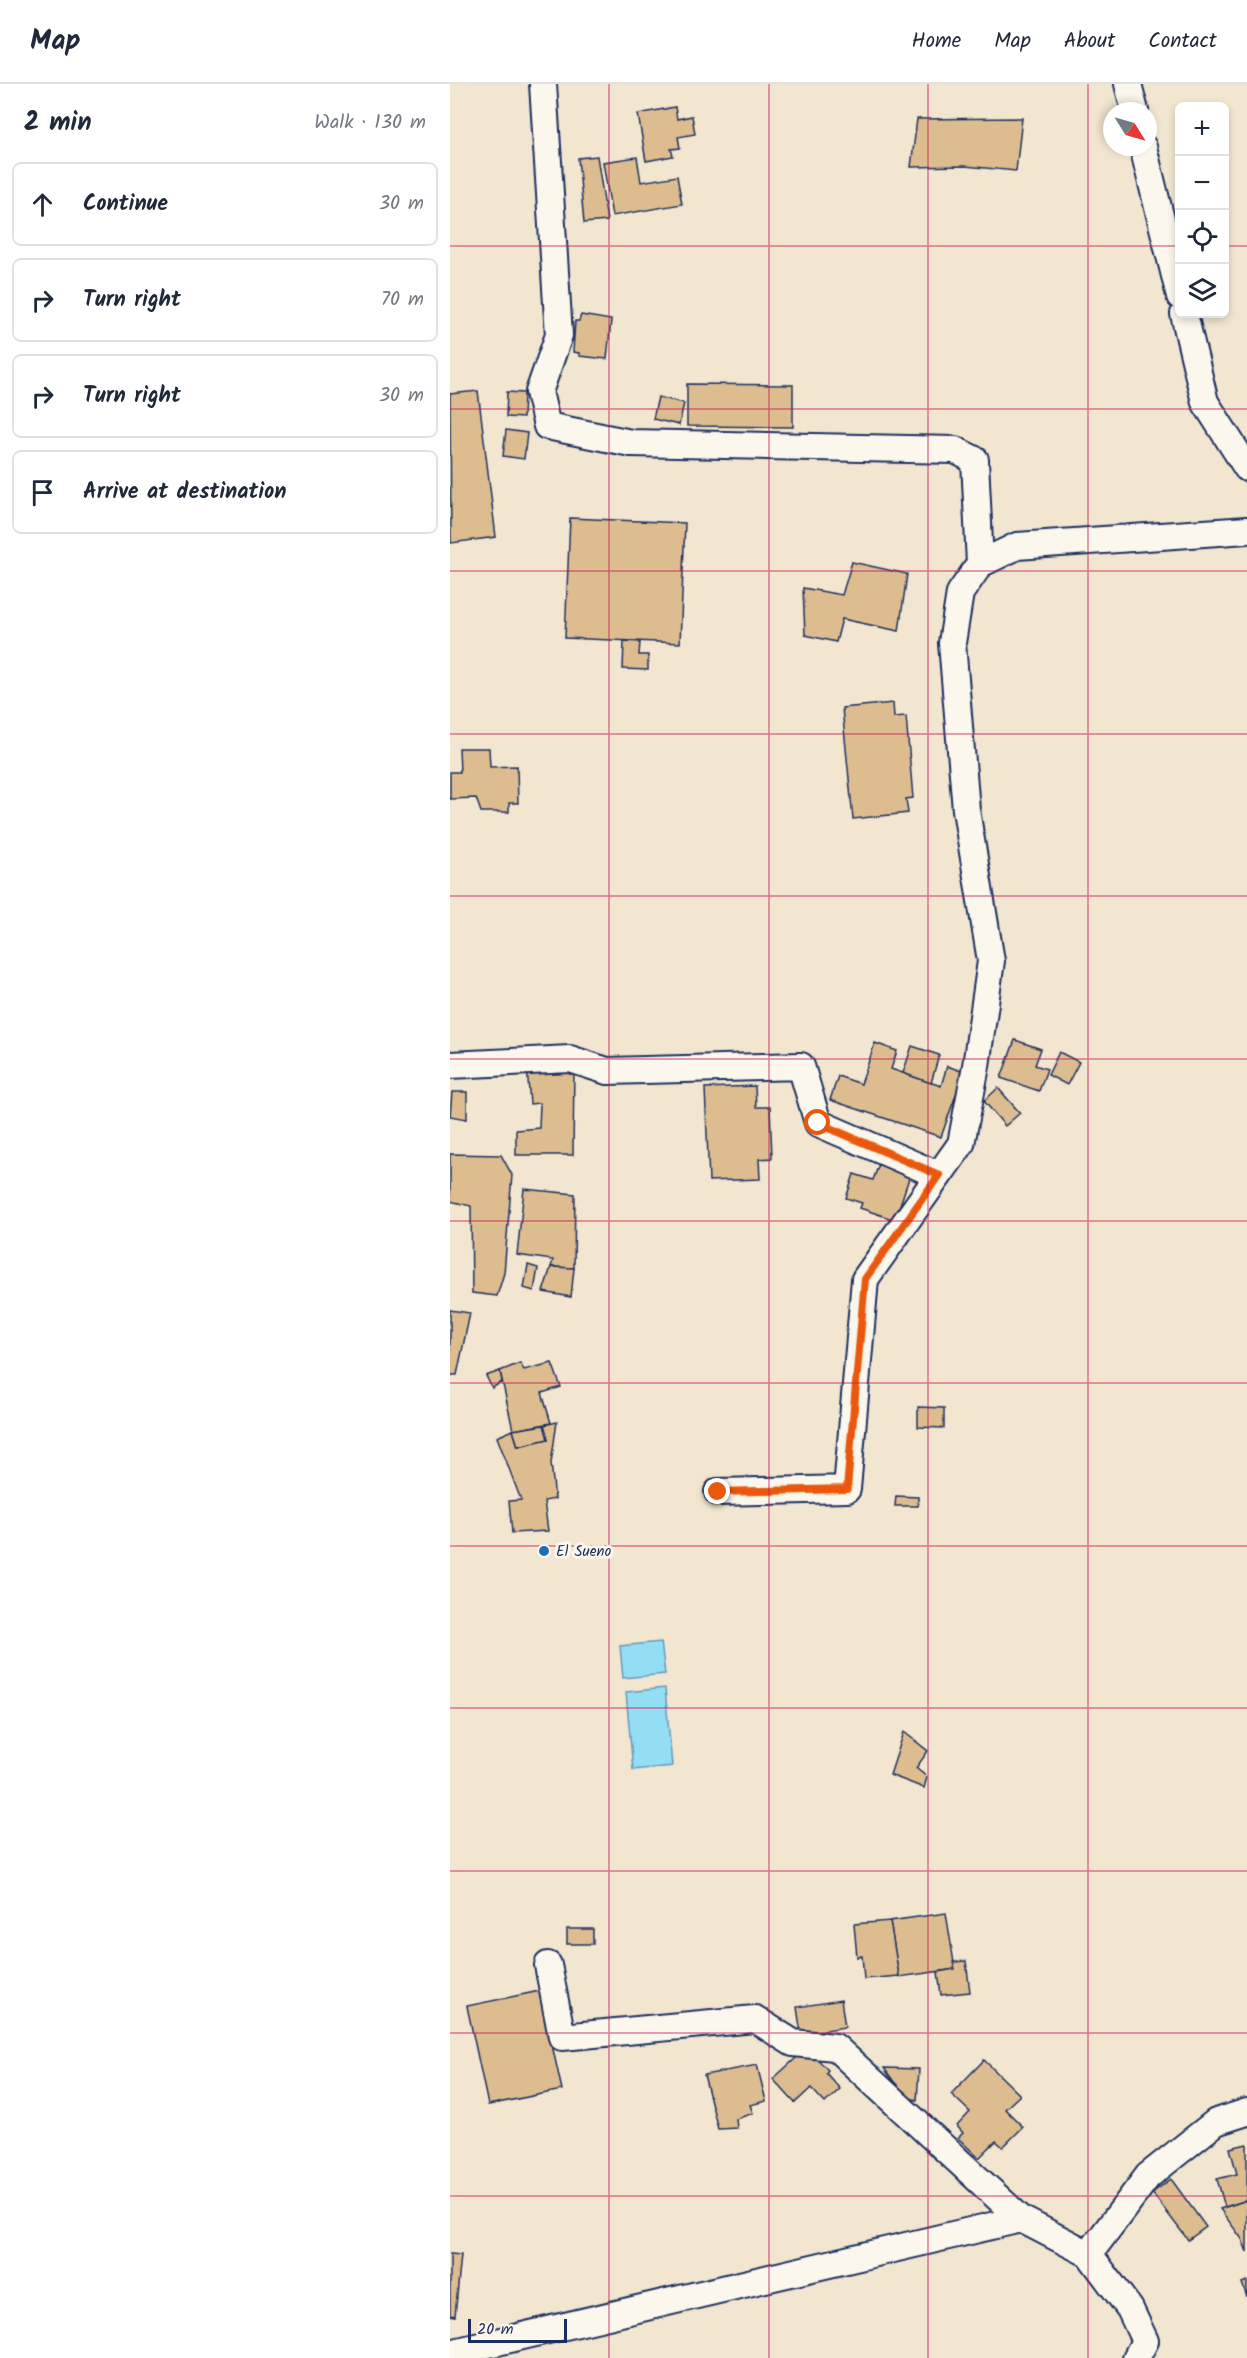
<!DOCTYPE html>
<html lang="en">
<head>
<meta charset="utf-8">
<style>
  :root { --surface:#fff; --page:#f2f2f3; --text:#1f2937; --muted:#747a83; --line:#e0e1e3 }
  body { margin:0; font-family:Kalam,sans-serif; background:var(--page); color:var(--text) }
  .controls { position:absolute; right:18px; top:18px; display:grid; overflow:hidden; border-radius:9px; box-shadow:0 3px 9px #0003 }
  .controls button { width:54px; height:54px; display:grid; place-items:center; padding:0; border:0; border-bottom:2px solid var(--line); background:var(--surface); color:var(--text); font:30px sans-serif }
  .compass { position:absolute; left:653px; top:18px; width:54px; height:54px; border-radius:50%; background:var(--surface); box-shadow:0 3px 9px #0003; rotate:127deg }
  .scale { position:absolute; left:18px; bottom:15px; width:99px; box-sizing:border-box; padding-left:6px; border:3px solid #1b2f5e; border-top:0; font-size:16px; line-height:21px; white-space:nowrap; color:#1b2f5e; -webkit-text-stroke:4px #fbf7ec; paint-order:stroke }
  .stop { position:absolute; width:18px; height:18px; margin:-14px; border:4px solid #ea580c; border-radius:50%; background:#fff }
  .stop.end { background:#ea580c; border-color:#fff; box-shadow:0 2px 6px #0008 }
  .list { margin:0; padding:0; list-style:none }
  h2 { display:flex; justify-content:space-between; align-items:center; height:78px; margin:0; padding:0 24px; font-size:26px }
  h2 small { font-size:20px; font-weight:400; color:var(--muted) }
  .list li { display:grid; grid-template-columns:39px 1fr auto; gap:18px; align-items:center; box-sizing:border-box; height:84px; margin:0 12px 12px; padding:0 12px; border:2px solid var(--line); border-radius:9px }
  .list b { display:block; font-size:22px; white-space:nowrap }
  .list em { font-size:20px; font-style:normal; color:var(--muted) }
  .icon { flex:none; width:33px; height:33px; fill:none; stroke:currentColor; stroke-width:2; stroke-linecap:round; stroke-linejoin:round }
  .map { position:relative; flex:none; width:797px; height:2274px; overflow:hidden }
  header { display:flex; align-items:center; gap:36px; box-sizing:border-box; height:84px; padding:0 30px; background:var(--surface); border-bottom:2px solid var(--line) }
  header strong { font-size:28px }
  nav { display:flex; gap:33px; margin-inline-start:auto; font-size:21px }
  main { display:flex }
  aside { flex:1; background:var(--surface) }
  .map>svg:first-child { display:block }
</style>
</head>
<body>
<header>
<strong>Map</strong>
<nav><a>Home</a><a>Map</a><a>About</a><a>Contact</a></nav>
</header>
<main>
<aside>
<h2>2 min<small>Walk · 130 m</small></h2>
<ul class="list">
<li><svg class="icon" aria-label="ahead" viewBox="0 0 24 24"><path d="M12 20V5M6 11l6-6 6 6"/></svg><div><b>Continue</b></div><em>30 m</em></li>
<li><svg class="icon" aria-label="right" viewBox="0 0 24 24"><path d="M7 20v-9h11M14 6l5 5-5 5"/></svg><div><b>Turn right</b></div><em>70 m</em></li>
<li><svg class="icon" aria-label="right" viewBox="0 0 24 24"><path d="M7 20v-9h11M14 6l5 5-5 5"/></svg><div><b>Turn right</b></div><em>30 m</em></li>
<li><svg class="icon" aria-label="arrive" viewBox="0 0 24 24"><path d="M6 21V4h12l-3 4 3 4H6"/></svg><div><b>Arrive at destination</b></div></li>
</ul>
</aside>
<div class="map">
<svg width="797" height="2274" viewBox="0 0 797 2274">
  <rect width="100%" height="100%" fill="#f2e6d0"/>
  <filter id="ink" filterUnits="userSpaceOnUse"><feTurbulence type="fractalNoise" baseFrequency=".0167" numOctaves="2"/><feDisplacementMap in="SourceGraphic" scale="12" xChannelSelector="R" yChannelSelector="G"/><feConvolveMatrix kernelMatrix="1 2 1 2 8 2 1 2 1" color-interpolation-filters="sRGB"/></filter>
  <g filter="url(#ink)">
    <g fill="#94def5" stroke="#6498b9" stroke-width="1.5">
      <path d="M211,1558L215,1590L173,1594L170,1562Z"/>
      <path d="M215,1604L222,1682L183,1686L176,1608Z"/>
    </g>
    <g fill="#ddbd90" stroke="#1b2f5e" stroke-width="1.5">
      <path d="M225,23L227,35L242,32L245,50L228,53L230,64L221,65L223,72L196,77L188,30Z"/>
      <path d="M572,34L566,87L515,82L461,83L467,35Z"/>
      <path d="M147,72L157,137L134,139L128,74Z"/>
      <path d="M187,73L191,98L227,92L232,120L162,132L153,78Z"/>
      <path d="M131,231L161,236L157,275L129,272V269L123,268L125,237H129Z"/>
      <path d="M237,300L343,301V343L237,342Z"/>
      <path d="M28,307L46,453L1,459L0,310Z"/>
      <path d="M57,308L74,309L73,334L56,333Z"/>
      <path d="M208,313L234,319L229,341L203,335Z"/>
      <path d="M56,346L77,349L74,375L53,372Z"/>
      <path d="M120,434L235,439L230,559L115,554Z"/>
      <path d="M402,478L457,490L449,547L392,535L386,558L355,551L353,504L392,511Z"/>
      <path d="M174,557L190,558L189,571H198V586L173,585Z"/>
      <path d="M443,619L444,633L456,632L463,714L456,715L458,729L403,735L392,624Z"/>
      <path d="M9,664H39L40,683L67,682L68,719H59V728H31L26,714L0,715V688H10Z"/>
      <path d="M565,956L591,965L585,981L597,985L589,1007L551,994Z"/>
      <path d="M425,959L447,967L441,985L491,1002L497,982L514,988L491,1053L380,1016L388,992L411,1000Z"/>
      <path d="M462,962L489,971L481,999L453,989Z"/>
      <path d="M609,968L629,978L617,1001L598,991Z"/>
      <path d="M124,982L123,1071H66V1046L89,1044L90,1019L80,1020L77,984Z"/>
      <path d="M305,1002L306,1023H320L322,1074L309,1075L310,1095L259,1097L255,1004Z"/>
      <path d="M548,1004L570,1029L555,1042L534,1017Z"/>
      <path d="M2,1008H17V1035L0,1032Z"/>
      <path d="M0,1070L51,1071L62,1091L54,1189L47,1212L22,1209L21,1122L0,1117Z"/>
      <path d="M432,1072L460,1091L445,1136L410,1124L412,1119L396,1114L404,1090L423,1096Z"/>
      <path d="M74,1105L125,1110L124,1184L101,1183L103,1176L67,1171Z"/>
      <path d="M78,1181L88,1184L84,1207L74,1204Z"/>
      <path d="M101,1183L124,1184L121,1213L93,1208Z"/>
      <path d="M0,1226L20,1229L7,1291H0Z"/>
      <path d="M70,1279L74,1286L102,1279L111,1303L92,1309L101,1339L63,1346L50,1287Z"/>
      <path d="M50,1287L52,1298L42,1304L36,1292Z"/>
      <path d="M468,1323L494,1324V1344L468,1343Z"/>
      <path d="M107,1338L101,1379L105,1415L94,1417L98,1447L62,1449L59,1417L71,1416L47,1353L63,1346L68,1362L98,1355L94,1341Z"/>
      <path d="M94,1341L98,1355L68,1362L63,1346Z"/>
      <path d="M446,1412L468,1413V1422H445Z"/>
      <path d="M454,1648L478,1667L466,1684L477,1693L474,1704L440,1691Z"/>
      <path d="M496,1829L505,1885L449,1893L440,1837Z"/>
      <path d="M440,1837L449,1892L414,1895L412,1872L407,1873L404,1840Z"/>
      <rect x="117" y="1845" width="26" height="15"/>
      <path d="M516,1877L520,1908L491,1911L488,1888L505,1885L503,1878Z"/>
      <path d="M90,1907L112,2006L38,2021L17,1922Z"/>
      <path d="M391,1916L395,1943L351,1950L347,1923Z"/>
      <path d="M357,1964L378,1986L376,1989L390,2005L375,2019L361,2004L345,2019L323,1995Z"/>
      <path d="M534,1976L570,2011L555,2025L573,2043L553,2063L546,2057L529,2074L508,2054L513,2049L507,2042L520,2028L501,2010Z"/>
      <path d="M307,1981L316,2017L300,2021L303,2029L286,2035L287,2044L268,2045L254,1991Z"/>
      <path d="M434,1984L469,1985L467,2016L455,2013Z"/>
      <path d="M797,2060V2116L775,2123L767,2095L787,2090L780,2064Z"/>
      <path d="M721,2095L756,2143L738,2156L702,2109Z"/>
      <path d="M797,2116V2168L792,2155L770,2125Z"/>
      <path d="M0,2170L11,2171L5,2232L0,2231Z"/>
      <path d="M797,2197V2213L792,2199Z"/>
    </g>
    <g fill="none" stroke-linecap="round" stroke-linejoin="round">
      <g stroke="#1b2f5e" stroke-width="30">
        <g id="street">
          <path d="M93,0L109,251L89,308L97,342L181,359L505,366L525,376L530,480"/>
          <path d="M678,0L685,27"/>
          <path d="M693,63L730,212"/>
          <path d="M734,230L755,318L797,384"/>
          <path d="M0,981L120,975L157,987L351,982L368,1039L488,1091"/>
          <path d="M268,1408L397,1405L415,1195L511,1060L526,982L541,877L516,726L502,559L510,509L530,480L567,462L797,446"/>
          <path d="M98,1881L112,1953L305,1935L343,1959L385,1963L571,2135"/>
          <path d="M639,2170L698,2092L766,2038L797,2028"/>
          <path d="M0,2269L571,2135L639,2170L680,2225L695,2257L686,2274"/>
        </g>
      </g>
      <use href="#street" stroke="#fbf7ec" stroke-width="26"/>
    </g>
  </g>
  <g fill="none" stroke-linecap="round" stroke-linejoin="round" filter="url(#ink)">
    <path stroke="#ea580c" stroke-width="8" d="M268,1408L397,1405L415,1195L489,1091L368,1039"/>
  </g>
  <path fill="none" stroke="#c2185b" stroke-width="1.5" stroke-opacity="0.55" d="M159,0V2274M319,0V2274M478,0V2274M638,0V2274M0,162H730M774,162H797M0,325H797M0,487H797M0,650H797M0,812H797M0,975H797M0,1137H797M0,1299H797M0,1462H797M0,1624H797M0,1787H797M0,1949H797M0,2112H797"/>
  <circle fill="#1f6fb2" stroke="#fbf7ec" stroke-width="2" cx="94" cy="1467" r="6"/>
  <g text-anchor="middle" stroke-width="6" stroke-linejoin="round" paint-order="stroke">
    <g font-size="15" fill="#1b2f5e" stroke="#fbf7ec" text-anchor="start">
      <text x="106" y="1472">El Sueno</text>
    </g>
  </g>
</svg>
<div class="controls">
<button>+</button>
<button>−</button>
<button><svg class="icon" aria-label="locate" viewBox="0 0 24 24"><circle cx="12" cy="12" r="6"/><path d="M12 2v4M12 18v4M2 12h4M18 12h4"/></svg></button>
<button><svg class="icon" aria-label="layers" viewBox="0 0 24 24"><path d="M12 4l9 5-9 5-9-5zM3 14l9 5 9-5"/></svg></button>
</div>
<svg class="compass" viewBox="-18 -18 36 36"><path d="M0-13l5 13h-10z" fill="#e53935"/><path d="M0 13l5-13h-10z" fill="#747a83"/></svg>
<div class="scale">20 m</div>
<div class="stop" style="left:368px;top:1039px"></div>
<div class="stop end" style="left:268px;top:1408px"></div>
</div>
</main>
</body>
</html>
